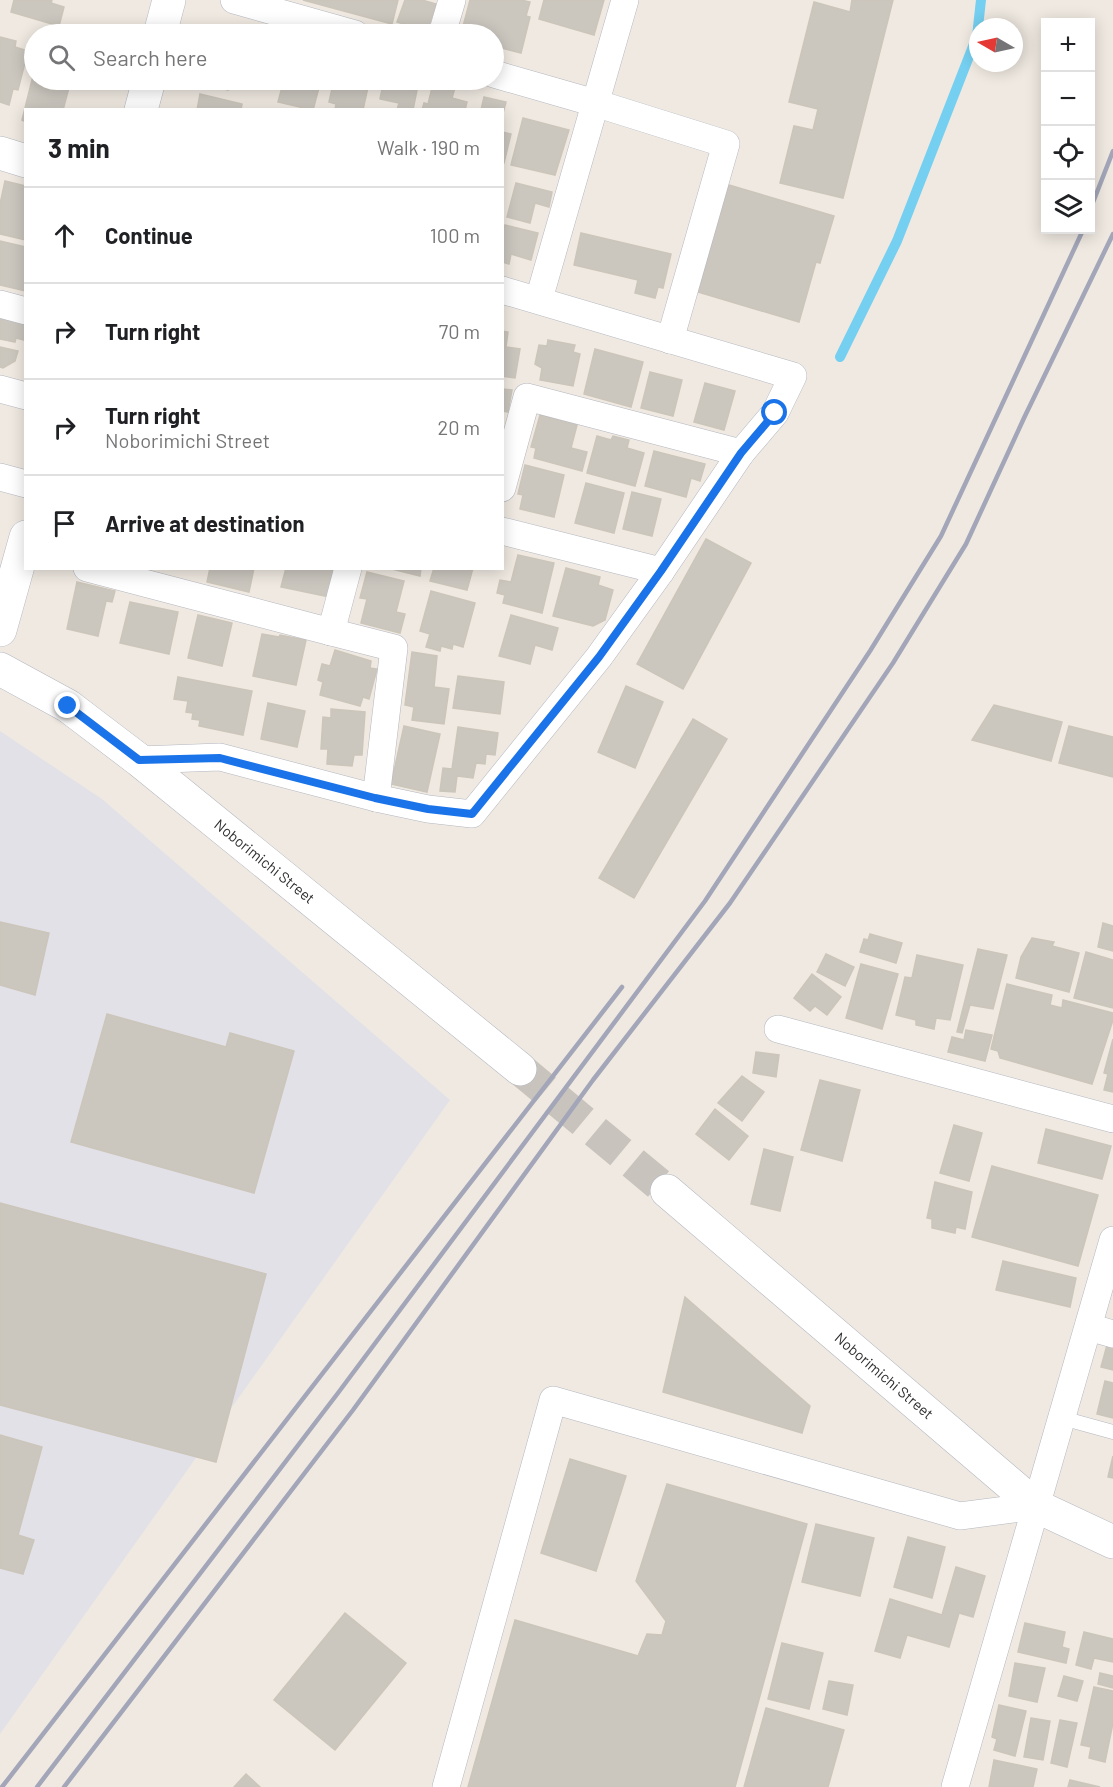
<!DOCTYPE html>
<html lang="en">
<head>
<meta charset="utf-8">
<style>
  :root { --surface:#fff; --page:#f6f6f6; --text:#202124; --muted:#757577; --line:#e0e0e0 }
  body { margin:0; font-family:Barlow,sans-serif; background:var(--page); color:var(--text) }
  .controls { position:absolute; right:18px; top:18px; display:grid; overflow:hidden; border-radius:0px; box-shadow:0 3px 15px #0003 }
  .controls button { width:54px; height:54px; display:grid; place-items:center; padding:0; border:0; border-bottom:2px solid var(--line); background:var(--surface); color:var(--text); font:30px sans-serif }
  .compass { position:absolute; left:969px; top:18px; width:54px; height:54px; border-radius:50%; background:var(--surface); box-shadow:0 3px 15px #0003; rotate:279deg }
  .stop { position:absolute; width:18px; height:18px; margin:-14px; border:4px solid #1a73e8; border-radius:50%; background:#fff }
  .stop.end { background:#1a73e8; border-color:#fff; box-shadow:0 2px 6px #0008 }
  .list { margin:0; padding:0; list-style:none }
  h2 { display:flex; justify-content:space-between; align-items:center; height:78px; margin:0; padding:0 24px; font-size:26px }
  h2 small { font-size:20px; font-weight:400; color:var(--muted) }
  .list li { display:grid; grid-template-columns:39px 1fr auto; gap:18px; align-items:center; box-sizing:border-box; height:96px; padding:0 24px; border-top:2px solid var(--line) }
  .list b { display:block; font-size:22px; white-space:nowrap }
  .list p { margin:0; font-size:20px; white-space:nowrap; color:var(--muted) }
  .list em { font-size:20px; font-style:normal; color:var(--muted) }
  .icon { flex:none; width:33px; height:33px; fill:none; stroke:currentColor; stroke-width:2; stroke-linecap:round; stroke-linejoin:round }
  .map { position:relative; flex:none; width:1113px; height:1787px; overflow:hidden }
  .search { position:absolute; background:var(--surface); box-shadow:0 3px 15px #0003; left:24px; top:24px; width:480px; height:66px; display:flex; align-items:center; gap:15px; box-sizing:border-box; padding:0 21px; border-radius:33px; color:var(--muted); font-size:22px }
  .panel { position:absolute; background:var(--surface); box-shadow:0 3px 15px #0003; left:24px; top:108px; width:480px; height:462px; border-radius:0px }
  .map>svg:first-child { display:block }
</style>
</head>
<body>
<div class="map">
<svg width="1113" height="1787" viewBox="0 0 1113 1787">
  <rect width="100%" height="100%" fill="#efe9e1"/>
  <path fill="#e3e1e8" d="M0,731L102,799L450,1100L0,1734Z"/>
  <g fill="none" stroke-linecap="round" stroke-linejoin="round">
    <g stroke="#75cff0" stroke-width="10">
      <path d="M978,27L981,0"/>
      <path d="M840,357L897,241L977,36L978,28"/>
    </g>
  </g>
  <g fill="#cbc7bf" stroke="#cbc5ba" stroke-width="1.5">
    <path d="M14,0H52L51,3L64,7L59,26L11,12Z"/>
    <path d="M303,0H398L392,24Z"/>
    <path d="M405,0H422L436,4L427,31L397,22Z"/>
    <path d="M470,0H521L530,2L526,16L530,17L521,53L494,46V34H461Z"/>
    <path d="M544,0H604L594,35L539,19Z"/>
    <path d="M852,0H893L843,198L780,183L794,126L813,130L818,109L789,102L814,2L850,12Z"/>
    <path d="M0,37L16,41L15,47L28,51L18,90L13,89L9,105L0,102Z"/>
    <path d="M34,72V80H71L63,110H26V122L22,120Z"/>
    <path d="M200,80H231L228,90L200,82Z"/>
    <path d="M284,80H321L313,110L278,102Z"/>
    <path d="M334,80H375L373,89L368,87L363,110H335L336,104L329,102Z"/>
    <path d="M384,80H419L413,110H397L399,103L380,99Z"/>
    <path d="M434,80L456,84L452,98L467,102L465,110H422L424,103L428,104Z"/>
    <path d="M200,94L242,104L241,110H197Z"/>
    <path d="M484,97L506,102L502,117V110H481Z"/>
    <path d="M523,118L569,130L555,175L511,165Z"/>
    <path d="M502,132L511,134L504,163L502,162Z"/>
    <path d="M5,181L26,186V240L0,234V204Z"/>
    <path d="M516,183L552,192L549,207L535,203L530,223L507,217Z"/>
    <path d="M729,185L834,216L820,263L816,262L799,322L698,292Z"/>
    <path d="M505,225L538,233L531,260L511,254L509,264L502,262V233Z"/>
    <path d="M581,233L671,254L663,288L658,287L655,298L635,293L638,280L574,265Z"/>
    <path d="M0,241L26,247V291L0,285Z"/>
    <path d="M0,318L26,323L24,340L16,338L15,342L0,339Z"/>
    <path d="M502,331L508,332L506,347L520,349L515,378L502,376Z"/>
    <path d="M548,340L575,345L573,352L580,354L573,386L540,380L542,368L535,364L539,345L547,346Z"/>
    <path d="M0,347L18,351L15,361L3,368L0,367Z"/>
    <path d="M595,349L643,362L631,407L584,394Z"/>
    <path d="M650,372L682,380L673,416L641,408Z"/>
    <path d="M705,383L735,391L724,430L694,422Z"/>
    <path d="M502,389L512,390L508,412L503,411L502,412Z"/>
    <path d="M540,415L577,425L571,448L587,452L582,471L534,458L536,448L531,447Z"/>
    <path d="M597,436L611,440L613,436L629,440L627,448L644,453L635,486L587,473Z"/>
    <path d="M654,451L705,464L700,481L691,478L686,497L645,486Z"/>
    <path d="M525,465L564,475L554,517L520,509L523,495L518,494Z"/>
    <path d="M586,483L624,493L614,533L575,523Z"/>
    <path d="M632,492L661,499L652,536L623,529Z"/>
    <path d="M706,539L751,563L683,689L637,664Z"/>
    <path d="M518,555L554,563L542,613L503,603L505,595L497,593L500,580L511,582Z"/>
    <path d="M210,568H254L249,592L207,582Z"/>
    <path d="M286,568H336L330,597L281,587Z"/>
    <path d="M388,568H421L420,576Z"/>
    <path d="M434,568H473L467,590L430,581Z"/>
    <path d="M566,568L600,577L598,585L613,590L605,620L593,626L553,616Z"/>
    <path d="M367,572L404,581L396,612L405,614L400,633L361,623L367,599L360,598Z"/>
    <path d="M77,582L115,591L112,602L106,601L98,636L67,629Z"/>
    <path d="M431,591L475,603L463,647L453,644L452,649L441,646L440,651L426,647L430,634L420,631Z"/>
    <path d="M130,602L178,612L169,654L120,643Z"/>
    <path d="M198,615L232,623L222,666L188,658Z"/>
    <path d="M511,615L558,628L552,650L535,645L530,664L499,656Z"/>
    <path d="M262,634L279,637L280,635L306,640L296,685L253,676Z"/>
    <path d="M335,650L371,661L370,668L377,669L369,699L363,697L360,706L320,695L323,682L318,680L322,664L330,666Z"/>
    <path d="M412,652L437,656L434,687L449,689L444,724L412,720L414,707L405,705Z"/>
    <path d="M458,676L504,682L500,714L453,708Z"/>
    <path d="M178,677L252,691L243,735L199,726L200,720L192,719L193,713L186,712L188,701L174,699Z"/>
    <path d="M626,686L663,702L635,768L598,752Z"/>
    <path d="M268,703L305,711L297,747L261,739Z"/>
    <path d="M994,705L1062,722L1051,761L972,740Z"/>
    <path d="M331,709L365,712L362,755H354L352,766L327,764L328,749H321L323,717L331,718Z"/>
    <path d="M693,719L727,739L634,898L599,878Z"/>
    <path d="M404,726L440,734L427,792L391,784Z"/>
    <path d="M1069,726L1113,737V777L1059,763Z"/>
    <path d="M458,727L498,733L495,755L486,754L485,764L476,763L473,778L457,776L455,792L440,791L443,768L452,769Z"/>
    <path d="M0,922L49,933L35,995L0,985Z"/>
    <path d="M1103,923L1113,926V951L1098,947Z"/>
    <path d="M870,934L902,943L896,963L860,952L864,939L868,940Z"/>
    <path d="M1032,938L1054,942L1052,946L1079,953L1069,992L1016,978L1021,957Z"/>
    <path d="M978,949L1007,955L993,1009L970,1005L962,1033L957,1032Z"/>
    <path d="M1086,952L1113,960V1008L1074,998Z"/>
    <path d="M826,954L854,967L845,986L817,972Z"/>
    <path d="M917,955L963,965L950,1020L936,1018L934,1029L916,1025V1020L896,1015L905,977L912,978Z"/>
    <path d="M861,964L898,974L882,1029L846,1018Z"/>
    <path d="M812,974L841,997L827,1015L815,1006L810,1011L794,998Z"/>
    <path d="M1007,984L1052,995L1050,1005L1062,1008L1063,1000L1113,1013V1020L1092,1084L1000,1058L998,1051L991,1049Z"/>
    <path d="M107,1014L226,1047L230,1033L294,1051L254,1193L71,1142Z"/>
    <path d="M966,1030L992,1035L985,1061L948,1052L952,1037L964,1040Z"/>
    <path d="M1113,1039V1092L1104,1090L1108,1074L1104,1073Z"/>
    <path d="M756,1052L779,1055L776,1077L753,1073Z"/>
    <path d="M742,1076L764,1092L742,1121L718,1103Z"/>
    <path d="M820,1080L860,1090L842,1161L801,1150Z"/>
    <path d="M715,1109L748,1136L729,1160L696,1134Z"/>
    <path d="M954,1125L982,1133L969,1181L940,1173Z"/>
    <path d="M1046,1129L1111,1146L1102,1179L1038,1163Z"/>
    <path d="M764,1149L793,1157L780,1211L751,1204Z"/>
    <path d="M992,1166L1098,1195L1078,1266L972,1237Z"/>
    <path d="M935,1182L972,1192L965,1229L956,1227L955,1233L932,1228V1219L927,1218Z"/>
    <path d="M0,1203L266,1274L216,1462L0,1405Z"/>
    <path d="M1003,1261L1076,1278L1070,1307L996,1290Z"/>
    <path d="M685,1297L810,1406L802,1433L663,1392Z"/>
    <path d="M1107,1345L1113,1346V1370L1101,1367Z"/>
    <path d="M1105,1381L1113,1383V1418L1097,1414Z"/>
    <path d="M0,1435L42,1447L18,1535L34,1540L23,1574L0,1568Z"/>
    <path d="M1113,1456V1478L1108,1477Z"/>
    <path d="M570,1459L626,1476L596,1571L541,1553Z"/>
    <path d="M667,1484L807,1524L735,1787H468L515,1620L638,1656L647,1634L662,1635L666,1621L636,1581Z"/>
    <path d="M816,1524L874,1538L860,1596L802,1582Z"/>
    <path d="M908,1537L945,1547L932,1598L894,1587Z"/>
    <path d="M956,1567L985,1576L973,1617L959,1613L949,1647L907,1635L900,1658L875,1651L890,1599L942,1615Z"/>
    <path d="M345,1613L406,1663L335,1750L274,1700Z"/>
    <path d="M1025,1623L1065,1632L1062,1647L1069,1649L1066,1663L1018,1652Z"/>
    <path d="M1084,1632L1113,1639V1662L1094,1658L1091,1669L1076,1665Z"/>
    <path d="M782,1643L823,1653L809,1709L768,1699Z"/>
    <path d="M1015,1663L1045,1668L1037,1702L1009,1696Z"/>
    <path d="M1100,1673L1113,1676V1688L1098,1684Z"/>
    <path d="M1064,1676L1083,1681L1077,1701L1058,1696Z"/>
    <path d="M829,1681L853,1685L847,1715L823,1709Z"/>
    <path d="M1094,1687L1113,1691V1723L1105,1762L1089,1758L1091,1747L1081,1745Z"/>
    <path d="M999,1705L1026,1711L1015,1756L994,1750L997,1739L992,1737Z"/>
    <path d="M766,1708L844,1730L828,1787H744Z"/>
    <path d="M1031,1718L1050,1721L1043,1760L1024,1757Z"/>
    <path d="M1060,1720L1077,1723L1067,1767L1051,1763Z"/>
    <path d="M994,1760L1037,1769L1033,1787H989Z"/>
    <path d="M246,1774L260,1787H234Z"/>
    <path d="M1070,1780L1100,1787H1068Z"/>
  </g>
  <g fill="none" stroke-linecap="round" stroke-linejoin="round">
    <path stroke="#c8c4bd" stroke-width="33" stroke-dasharray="33 16" stroke-linecap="butt" d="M520,1069L667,1191"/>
    <g stroke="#b4b7c1" stroke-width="15">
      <path id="lane" d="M1062,1418L1113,1432"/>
    </g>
    <g stroke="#b4b7c1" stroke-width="28">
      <g id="street">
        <path d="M234,0L355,34"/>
        <path d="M442,34L452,0"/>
        <path d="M494,74L595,103L726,144L670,340"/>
        <path d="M539,299L625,0"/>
        <path d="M0,304L26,311"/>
        <path d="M0,389L26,396"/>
        <path d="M0,477L26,484"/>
        <path d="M502,488L527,397L741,453"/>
        <path d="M502,531L661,571"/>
        <path d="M87,568L331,632L348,568"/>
        <path d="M331,632L394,648L376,798"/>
        <path d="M139,760L220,757L376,798L428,809L472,814L599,657L661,571L741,453L775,413L793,376L502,290"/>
        <path d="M778,1029L1113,1119"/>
        <path d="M1089,1327L1113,1334"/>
        <path d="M446,1787L553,1400L960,1516L1036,1506"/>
        <path d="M955,1787L1113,1240"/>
      </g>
    </g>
    <g stroke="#b4b7c1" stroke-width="34">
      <g id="secondary">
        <path d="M160,34L169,0"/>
        <path d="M141,110L149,80"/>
        <path d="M0,153L26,161"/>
        <path d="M0,630L26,537"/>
        <path id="s1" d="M0,669L68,706L139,760L520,1069"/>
        <path id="s2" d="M667,1191L1036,1506L1113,1542"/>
      </g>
    </g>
    <use href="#lane" stroke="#fff" stroke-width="14"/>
    <use href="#street" stroke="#fff" stroke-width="27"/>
    <use href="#secondary" stroke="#fff" stroke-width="33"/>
    <g stroke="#a3a6b8" stroke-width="4.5">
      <path d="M1090,210L1113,151"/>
      <path d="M2,1787L622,987"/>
      <path d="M37,1787L338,1393L705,901L870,651L941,536L1083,230"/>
      <path d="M64,1787L353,1410L593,1080L730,903L893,663L966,544L1024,418L1113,234"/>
    </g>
  </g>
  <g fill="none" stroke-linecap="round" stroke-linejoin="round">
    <path stroke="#1a73e8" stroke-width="8" d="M68,706L139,760L220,758L375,798L428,809L472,814L599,657L661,571L741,453L775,413"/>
  </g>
  <g text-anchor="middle" stroke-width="6" stroke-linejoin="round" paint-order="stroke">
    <g font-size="15" fill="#2e2e2e" stroke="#fff">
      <text dy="5" stroke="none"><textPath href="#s1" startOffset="328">Noborimichi Street</textPath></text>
      <text dy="5" stroke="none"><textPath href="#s2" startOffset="285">Noborimichi Street</textPath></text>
    </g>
  </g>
</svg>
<div class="controls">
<button>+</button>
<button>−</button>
<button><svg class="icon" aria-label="locate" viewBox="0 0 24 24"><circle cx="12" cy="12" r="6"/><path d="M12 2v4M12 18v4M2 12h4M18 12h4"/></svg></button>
<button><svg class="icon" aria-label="layers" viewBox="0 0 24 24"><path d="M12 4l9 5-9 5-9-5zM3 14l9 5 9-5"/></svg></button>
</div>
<svg class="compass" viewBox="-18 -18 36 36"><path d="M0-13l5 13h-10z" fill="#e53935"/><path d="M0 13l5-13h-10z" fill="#757577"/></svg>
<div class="stop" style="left:775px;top:413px"></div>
<div class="stop end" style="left:68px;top:706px"></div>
<div class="search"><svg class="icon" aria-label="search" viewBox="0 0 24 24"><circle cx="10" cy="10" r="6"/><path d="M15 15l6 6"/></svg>Search here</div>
<section class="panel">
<h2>3 min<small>Walk · 190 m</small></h2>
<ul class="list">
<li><svg class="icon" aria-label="ahead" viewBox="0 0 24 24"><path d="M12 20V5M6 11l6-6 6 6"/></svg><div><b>Continue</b></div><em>100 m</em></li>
<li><svg class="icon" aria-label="right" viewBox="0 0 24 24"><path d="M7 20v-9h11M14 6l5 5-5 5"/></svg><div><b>Turn right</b></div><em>70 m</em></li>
<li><svg class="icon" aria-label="right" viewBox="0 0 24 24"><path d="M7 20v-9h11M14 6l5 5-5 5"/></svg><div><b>Turn right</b><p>Noborimichi Street</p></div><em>20 m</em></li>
<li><svg class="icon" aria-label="arrive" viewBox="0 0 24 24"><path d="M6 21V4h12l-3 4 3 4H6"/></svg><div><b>Arrive at destination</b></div></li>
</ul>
</section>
</div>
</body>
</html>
